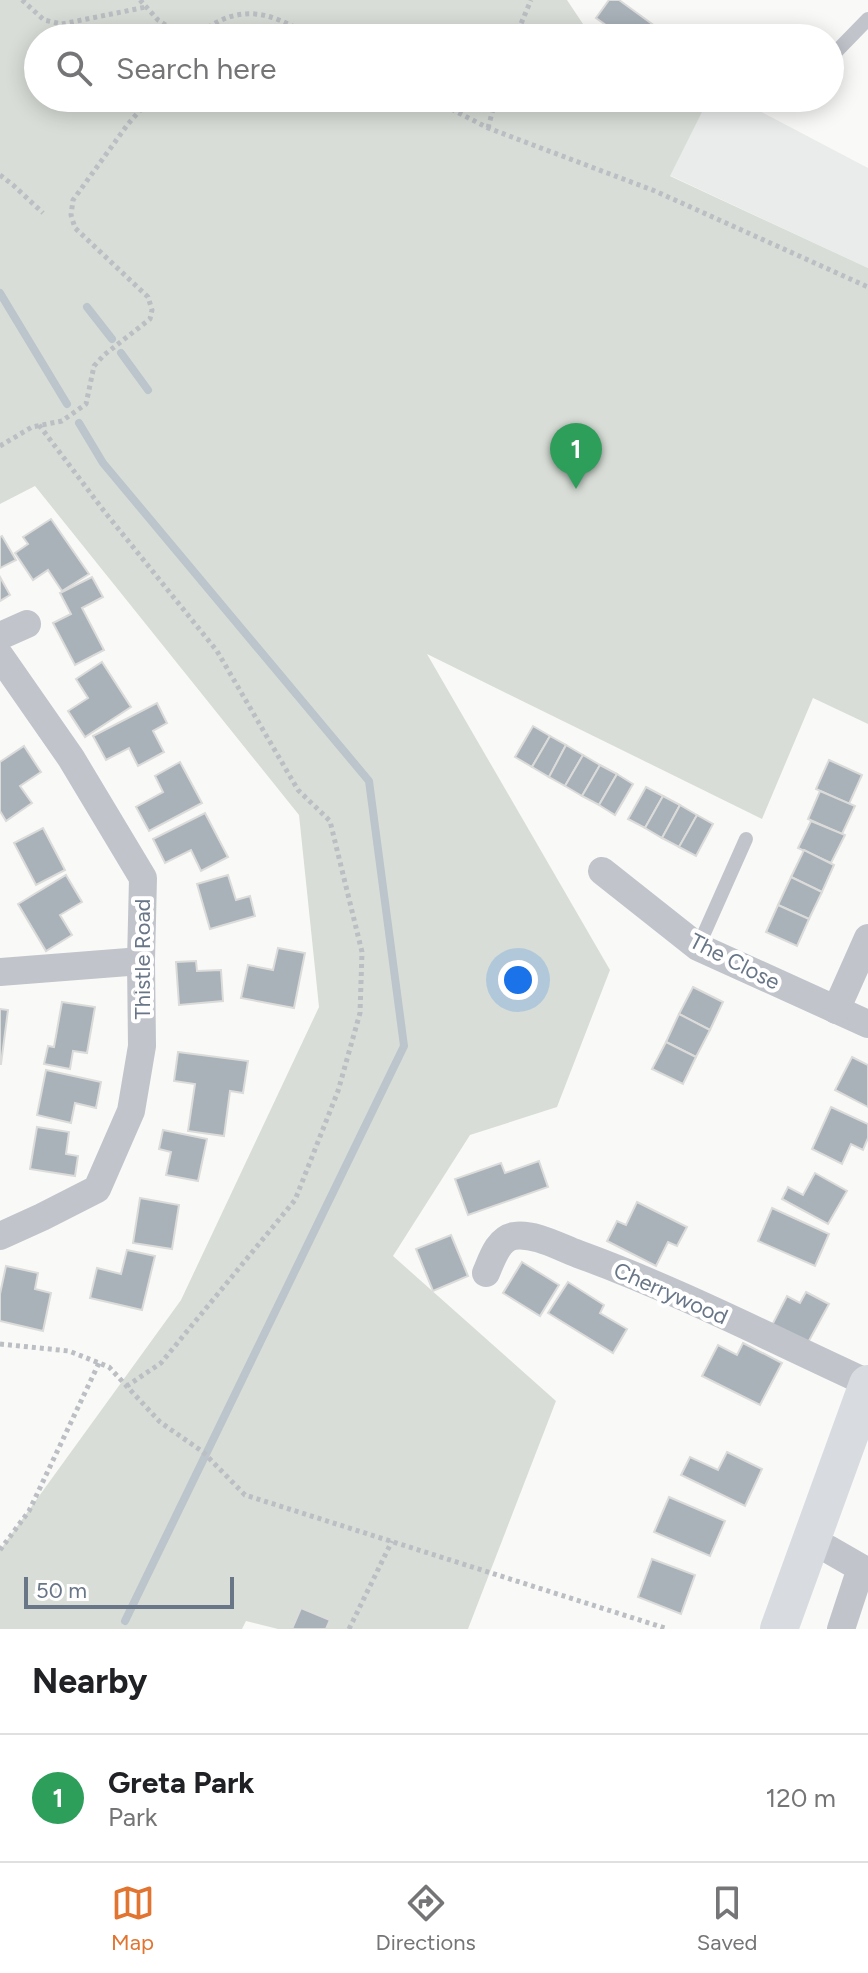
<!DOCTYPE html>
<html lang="en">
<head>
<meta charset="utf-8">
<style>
  :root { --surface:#fff; --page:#f6f6f6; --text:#202124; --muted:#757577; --line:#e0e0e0; --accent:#e17430 }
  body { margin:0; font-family:Figtree,sans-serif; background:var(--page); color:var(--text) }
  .scale { position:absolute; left:24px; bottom:20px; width:210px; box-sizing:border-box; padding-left:8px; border:4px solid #697688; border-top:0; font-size:22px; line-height:28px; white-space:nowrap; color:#697688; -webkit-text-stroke:6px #fff; paint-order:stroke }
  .you { position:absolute; left:518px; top:980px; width:28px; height:28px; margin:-20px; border:6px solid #fff; border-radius:50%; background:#1a73e8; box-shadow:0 0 0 12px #1a73e833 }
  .badge { display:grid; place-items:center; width:52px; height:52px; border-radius:50%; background:var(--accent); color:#fff; font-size:26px; font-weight:700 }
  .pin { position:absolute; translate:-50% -66px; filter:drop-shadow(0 2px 4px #0008) }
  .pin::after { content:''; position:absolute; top:42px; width:28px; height:24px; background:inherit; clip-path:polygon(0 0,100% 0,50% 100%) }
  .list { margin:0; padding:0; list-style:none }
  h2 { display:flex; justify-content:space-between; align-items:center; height:104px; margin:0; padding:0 32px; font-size:34px }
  h2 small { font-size:26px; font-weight:400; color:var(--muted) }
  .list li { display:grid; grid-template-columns:52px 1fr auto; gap:24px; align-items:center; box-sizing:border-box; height:128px; padding:0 32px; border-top:2px solid var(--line) }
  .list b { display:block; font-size:30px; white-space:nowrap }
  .list p { margin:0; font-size:26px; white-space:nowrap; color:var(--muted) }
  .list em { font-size:26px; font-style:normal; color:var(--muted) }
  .icon { flex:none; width:44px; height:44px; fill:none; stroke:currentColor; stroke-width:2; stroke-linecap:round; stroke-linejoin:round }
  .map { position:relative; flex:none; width:868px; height:1629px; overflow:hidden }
  .search { position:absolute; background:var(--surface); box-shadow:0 4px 20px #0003; left:24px; right:24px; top:24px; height:88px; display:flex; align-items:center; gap:20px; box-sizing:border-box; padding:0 28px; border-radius:44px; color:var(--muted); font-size:30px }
  .sheet { height:232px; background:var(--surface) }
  nav { display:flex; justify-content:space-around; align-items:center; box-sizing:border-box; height:112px; border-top:2px solid var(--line); background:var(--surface); font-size:22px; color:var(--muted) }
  nav a { display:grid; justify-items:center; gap:4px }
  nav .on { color:var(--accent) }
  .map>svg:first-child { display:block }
</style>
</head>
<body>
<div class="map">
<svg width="868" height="1629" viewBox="0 0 868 1629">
  <rect width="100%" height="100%" fill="#f9faf7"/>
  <path fill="#eaeceb" d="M709,98H735L868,168V268L669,175Z"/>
  <path fill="#d8ded7" d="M0,0H567L589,33L600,38H38V98H709L670,176L868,268V724L813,698L762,819L427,654L610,970L557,1107L470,1135L393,1256L556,1401L468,1629H278L246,1621L242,1629H0V1550L181,1300L319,1007L299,815L35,486L0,504Z"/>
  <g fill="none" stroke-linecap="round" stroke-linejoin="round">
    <g stroke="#bcc5cb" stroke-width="8">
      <path d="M0,293L67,404"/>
      <path d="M87,307L112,339"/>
      <path d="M121,353L148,390"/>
      <path d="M79,423L103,463L369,781L404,1046L125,1621"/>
    </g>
  </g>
  <g fill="#a9b1b9" stroke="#dbdcda" stroke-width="2">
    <path d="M609,0H619L659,29L653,38H624L596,18Z"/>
    <path d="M51,519L89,574L62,591L48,570L33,580L15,553L28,544L23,537Z"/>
    <path d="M2,536L16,560L0,568V537Z"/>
    <path d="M0,577L10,595L0,601Z"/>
    <path d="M92,577L103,597L82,608L104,650L75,665L53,623L71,614L60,593Z"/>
    <path d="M102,662L131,707L85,737L68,711L88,698L76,679Z"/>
    <path d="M157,703L167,723L153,731L164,752L138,766L129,748L106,760L93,736Z"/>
    <path d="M533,726L550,736L532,767L515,757Z"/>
    <path d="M550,736L566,745L549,777L532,767Z"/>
    <path d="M566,745L583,755L565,786L549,777Z"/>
    <path d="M24,746L41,772L20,786L32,803L6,821L0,811V762Z"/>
    <path d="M583,755L600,765L582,796L565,786Z"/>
    <path d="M829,760L862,775L849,804L816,789Z"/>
    <path d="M180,762L202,803L149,831L136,807L163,792L155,776Z"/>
    <path d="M600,765L617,774L599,805L582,796Z"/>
    <path d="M617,774L633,784L615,815L599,805Z"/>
    <path d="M646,787L663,796L645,828L628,819Z"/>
    <path d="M820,791L855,806L842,834L808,819Z"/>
    <path d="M663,796L680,805L662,838L645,828Z"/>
    <path d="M680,805L697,815L679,847L662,838Z"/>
    <path d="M205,813L228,857L201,871L191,850L165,863L153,839Z"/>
    <path d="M697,815L713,824L696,856L679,847Z"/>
    <path d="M811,821L845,835L831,863L798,848Z"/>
    <path d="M43,828L65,870L36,885L14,843Z"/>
    <path d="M804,850L834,865L822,892L791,877Z"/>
    <path d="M66,875L82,902L60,915L72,935L46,951L18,904Z"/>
    <path d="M228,875L236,900L250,896L255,916L210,929L197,884Z"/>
    <path d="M791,877L822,892L809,919L778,905Z"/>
    <path d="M778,905L809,919L797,946L766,932Z"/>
    <path d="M278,948L305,953L294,1008L241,998L248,965L273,970Z"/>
    <path d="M196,961L197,971L221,970L223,1001L179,1005L176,962Z"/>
    <path d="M693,987L723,1002L710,1030L679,1014Z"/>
    <path d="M62,1002L95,1007L87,1053L73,1051L70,1069L44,1064L48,1046L54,1047Z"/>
    <path d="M0,1009L8,1010L1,1064H0Z"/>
    <path d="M679,1014L710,1030L696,1057L666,1042Z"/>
    <path d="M666,1042L696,1057L683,1084L652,1069Z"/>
    <path d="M178,1052L248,1061L243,1093L230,1091L224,1136L188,1131L195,1084L174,1081Z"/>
    <path d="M852,1057L868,1065V1107L835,1090Z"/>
    <path d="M46,1070L101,1082L96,1108L75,1103L71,1123L37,1115Z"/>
    <path d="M831,1107L868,1124V1138L863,1150L851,1144L842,1164L812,1149Z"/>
    <path d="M37,1127L69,1132L66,1154L78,1156L75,1176L30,1169Z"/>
    <path d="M163,1130L207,1139L198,1181L166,1175L171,1152L159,1149Z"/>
    <path d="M539,1161L548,1187L468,1215L455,1179L501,1163L505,1173Z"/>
    <path d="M815,1173L847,1191L828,1224L782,1199L788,1187L803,1195Z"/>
    <path d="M140,1198L179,1205L172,1249L133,1243Z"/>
    <path d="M637,1202L687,1227L677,1246L668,1242L656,1266L607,1241L617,1221L626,1225Z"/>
    <path d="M772,1208L829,1234L815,1266L758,1241Z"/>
    <path d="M451,1235L468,1276L433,1291L416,1249Z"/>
    <path d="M127,1250L155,1256L142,1310L90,1298L97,1268L121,1274Z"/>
    <path d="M522,1262L559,1285L540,1316L503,1293Z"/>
    <path d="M6,1266L38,1273L35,1289L51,1293L43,1331L0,1321V1294Z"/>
    <path d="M568,1282L604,1305L600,1313L627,1329L613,1353L548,1313Z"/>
    <path d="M806,1292L829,1304L805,1348L770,1329L787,1296L800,1303Z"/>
    <path d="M743,1343L782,1363L760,1405L702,1376L718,1345L737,1355Z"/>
    <path d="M727,1452L762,1469L745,1506L681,1475L690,1457L718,1470Z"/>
    <path d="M669,1497L725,1521L710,1556L654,1532Z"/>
    <path d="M652,1559L695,1575L681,1614L638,1597Z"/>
    <path d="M301,1608L330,1620L326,1629H292Z"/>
  </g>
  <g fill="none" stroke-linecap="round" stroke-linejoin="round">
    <g stroke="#bbbec2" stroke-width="5" stroke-dasharray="4 4" stroke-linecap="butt">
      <path d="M22,0L44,20L62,24L146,7"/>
      <path d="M140,0L158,20L185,38"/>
      <path d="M196,38C214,19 241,9 267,16C283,20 300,30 315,38"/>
      <path d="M515,38L531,0"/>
      <path d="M430,98L488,128L655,191L868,287"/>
      <path d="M488,128L496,98"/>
      <path d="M0,175L13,185L43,213"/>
      <path d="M39,425L104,511L217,651L298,790L330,821L362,952L360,1013L338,1091L295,1200L161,1363L127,1386"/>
      <path d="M0,446L32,427L62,421L86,404L94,366L104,355L150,319L152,310L148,297L75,228L71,215L73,200L128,124L151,98"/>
      <path d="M0,1344L69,1351L109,1367L160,1422L203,1452L245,1495L668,1629"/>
      <path d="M0,1550L29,1511L99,1363"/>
      <path d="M349,1629L392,1541"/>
    </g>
    <g stroke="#c1c4ca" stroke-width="14">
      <path d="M830,58L868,19"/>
      <path d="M790,105L795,98"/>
      <path d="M698,947L746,839"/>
    </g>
    <g stroke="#c1c4ca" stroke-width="28">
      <path d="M0,636L27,624"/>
      <path d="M0,656L71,758L143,878L141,961L142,1046L131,1111L97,1189L42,1217L0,1236"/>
      <path d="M602,871L698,947L868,1024"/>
      <path d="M0,972L141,961"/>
      <path d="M836,1010L868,938"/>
      <path d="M486,1273C492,1259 498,1239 514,1236C535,1233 559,1247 578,1254C677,1290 772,1339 868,1383"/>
      <path d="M810,1543L828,1549L861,1568L841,1629"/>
    </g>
    <path stroke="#d8dbe0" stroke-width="38" d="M779,1629L868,1384"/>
  </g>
  <g text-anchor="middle" stroke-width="8" stroke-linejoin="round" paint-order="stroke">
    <g font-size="22" fill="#697688" stroke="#fff">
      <text transform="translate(142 959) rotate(-90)" y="8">Thistle Road</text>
      <text transform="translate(735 961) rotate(27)" y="8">The Close</text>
      <text transform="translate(671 1293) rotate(24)" y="8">Cherrywood</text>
    </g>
  </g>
</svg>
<div class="scale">50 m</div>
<div class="you"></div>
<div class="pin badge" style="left:576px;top:489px;background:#2e9e5b">1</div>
<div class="search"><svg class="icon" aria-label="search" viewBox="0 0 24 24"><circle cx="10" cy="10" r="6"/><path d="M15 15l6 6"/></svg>Search here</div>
</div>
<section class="sheet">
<h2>Nearby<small></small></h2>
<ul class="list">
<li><span class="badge" style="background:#2e9e5b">1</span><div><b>Greta Park</b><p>Park</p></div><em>120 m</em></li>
</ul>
</section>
<nav>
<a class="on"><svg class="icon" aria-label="map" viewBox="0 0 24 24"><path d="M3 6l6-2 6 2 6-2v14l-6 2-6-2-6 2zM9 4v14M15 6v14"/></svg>Map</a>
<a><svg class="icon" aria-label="directions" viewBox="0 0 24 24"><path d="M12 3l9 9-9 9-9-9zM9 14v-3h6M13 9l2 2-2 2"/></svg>Directions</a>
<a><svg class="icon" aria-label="saved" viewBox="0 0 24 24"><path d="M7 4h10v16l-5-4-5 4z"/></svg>Saved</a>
</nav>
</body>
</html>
